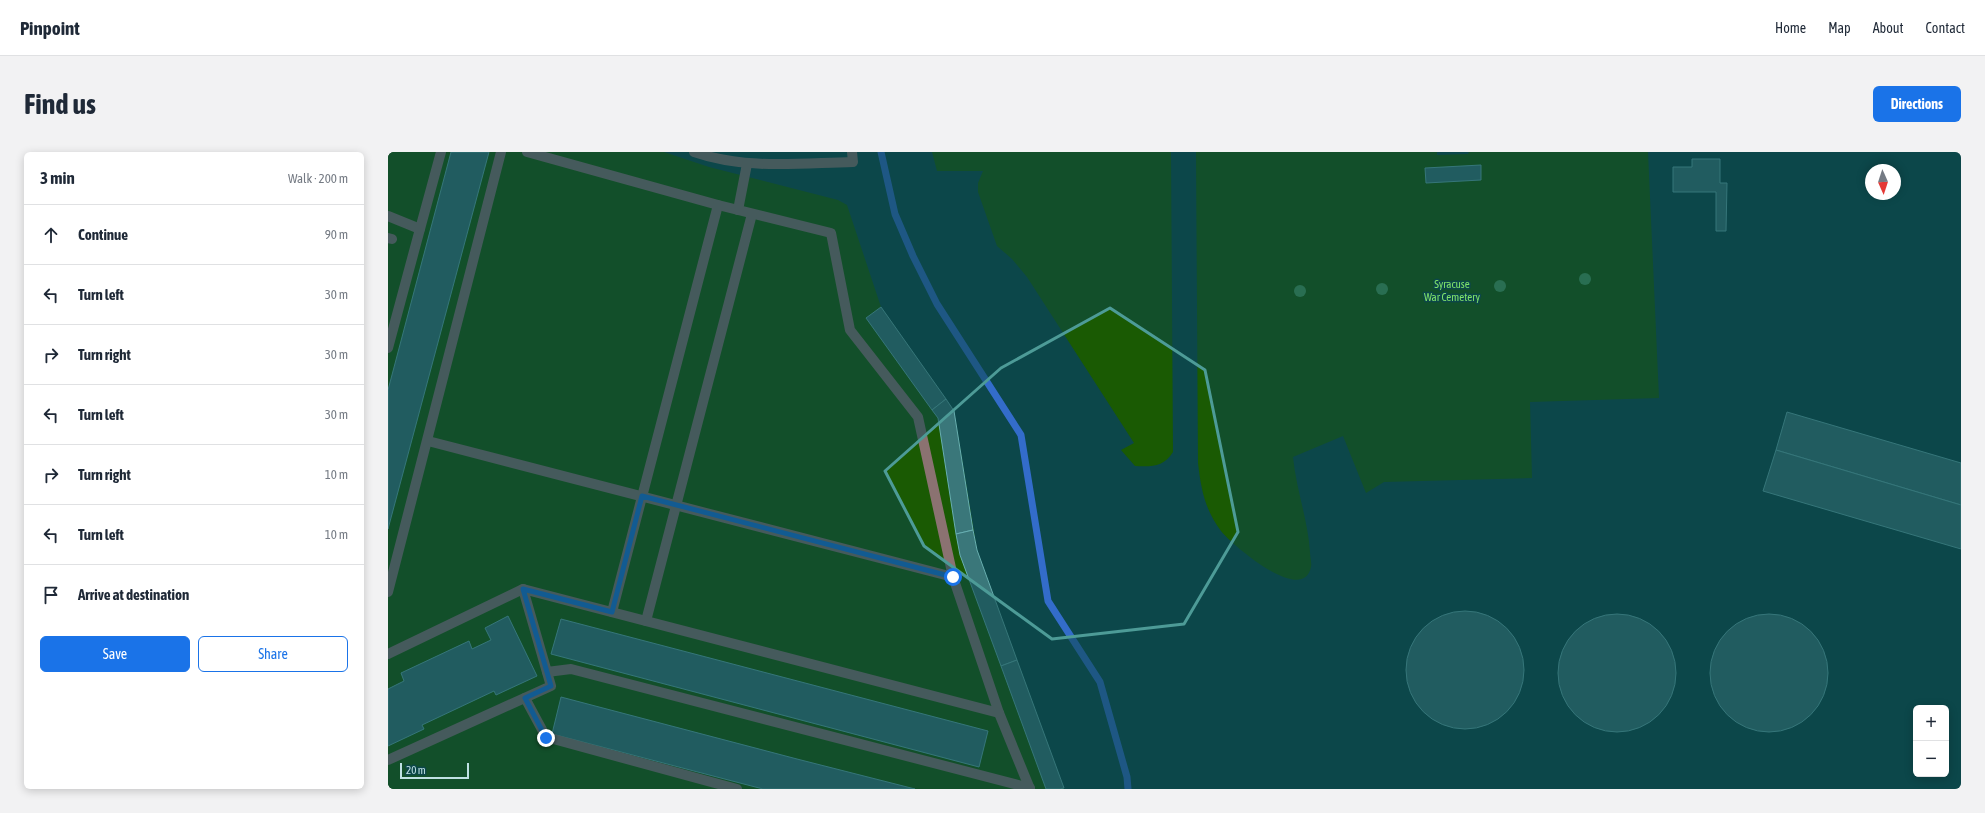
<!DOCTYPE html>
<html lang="en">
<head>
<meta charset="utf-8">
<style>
  :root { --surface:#fff; --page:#f2f2f3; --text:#1f2937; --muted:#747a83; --line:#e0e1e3; --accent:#1a73e8 }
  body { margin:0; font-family:"Asap Condensed",sans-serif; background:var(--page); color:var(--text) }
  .controls { position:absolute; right:12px; bottom:12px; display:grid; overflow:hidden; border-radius:6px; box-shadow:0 2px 10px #0003 }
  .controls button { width:36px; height:36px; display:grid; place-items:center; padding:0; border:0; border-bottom:1px solid var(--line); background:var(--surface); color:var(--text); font:20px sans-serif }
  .compass { position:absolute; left:1477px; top:12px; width:36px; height:36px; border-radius:50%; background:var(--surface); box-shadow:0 2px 10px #0003; rotate:177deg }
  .scale { position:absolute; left:12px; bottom:10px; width:69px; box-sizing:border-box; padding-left:4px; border:2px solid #bfe1e3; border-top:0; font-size:11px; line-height:14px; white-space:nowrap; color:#bfe1e3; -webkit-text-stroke:3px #0c474a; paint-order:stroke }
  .stop { position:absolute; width:12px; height:12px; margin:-9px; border:3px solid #1a73e8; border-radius:50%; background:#fff }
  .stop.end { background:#1a73e8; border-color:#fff; box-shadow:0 1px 4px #0008 }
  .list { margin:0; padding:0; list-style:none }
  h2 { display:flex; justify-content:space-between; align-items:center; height:52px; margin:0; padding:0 16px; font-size:17px }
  h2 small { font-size:13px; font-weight:400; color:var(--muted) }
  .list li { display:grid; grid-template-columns:26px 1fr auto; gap:12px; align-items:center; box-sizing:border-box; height:60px; padding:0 16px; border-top:1px solid var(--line) }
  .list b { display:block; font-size:15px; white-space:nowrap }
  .list em { font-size:13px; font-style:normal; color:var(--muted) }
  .actions { display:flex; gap:8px; padding:12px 16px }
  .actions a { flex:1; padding:9px 0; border:1px solid var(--accent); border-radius:6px; text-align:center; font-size:14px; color:var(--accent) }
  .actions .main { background:var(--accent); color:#fff }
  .icon { flex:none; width:22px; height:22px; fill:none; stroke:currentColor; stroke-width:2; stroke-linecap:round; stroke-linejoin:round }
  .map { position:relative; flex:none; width:1573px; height:637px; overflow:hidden; border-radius:6px }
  header { display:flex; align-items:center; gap:24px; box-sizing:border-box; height:56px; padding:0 20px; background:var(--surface); border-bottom:1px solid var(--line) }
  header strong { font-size:19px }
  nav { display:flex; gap:22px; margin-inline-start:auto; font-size:14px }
  .intro { display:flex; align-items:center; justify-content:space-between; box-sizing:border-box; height:96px; padding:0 24px }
  h1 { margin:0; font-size:28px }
  .button { padding:10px 18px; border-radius:6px; background:var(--accent); color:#fff; font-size:14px; font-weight:700 }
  main { display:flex; gap:24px; padding:0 24px }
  aside { flex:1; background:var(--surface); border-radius:6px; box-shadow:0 2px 10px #0003 }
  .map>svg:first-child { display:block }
</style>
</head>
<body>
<header>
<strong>Pinpoint</strong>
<nav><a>Home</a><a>Map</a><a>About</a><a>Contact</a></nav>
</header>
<div class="intro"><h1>Find us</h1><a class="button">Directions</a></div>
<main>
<aside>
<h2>3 min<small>Walk · 200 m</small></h2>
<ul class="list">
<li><svg class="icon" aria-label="ahead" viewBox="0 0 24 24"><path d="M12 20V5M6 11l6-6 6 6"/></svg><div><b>Continue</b></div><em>90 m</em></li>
<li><svg class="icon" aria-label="left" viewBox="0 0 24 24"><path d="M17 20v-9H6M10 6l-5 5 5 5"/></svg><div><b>Turn left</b></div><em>30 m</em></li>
<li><svg class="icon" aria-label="right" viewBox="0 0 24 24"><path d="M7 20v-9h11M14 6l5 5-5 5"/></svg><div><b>Turn right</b></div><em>30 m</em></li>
<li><svg class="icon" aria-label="left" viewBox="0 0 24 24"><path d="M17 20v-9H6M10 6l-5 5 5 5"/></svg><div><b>Turn left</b></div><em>30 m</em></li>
<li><svg class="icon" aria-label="right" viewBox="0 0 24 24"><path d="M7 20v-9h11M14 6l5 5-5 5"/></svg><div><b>Turn right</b></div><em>10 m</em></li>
<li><svg class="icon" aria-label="left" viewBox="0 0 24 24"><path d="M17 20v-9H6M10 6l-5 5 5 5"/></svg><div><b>Turn left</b></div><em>10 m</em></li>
<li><svg class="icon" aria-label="arrive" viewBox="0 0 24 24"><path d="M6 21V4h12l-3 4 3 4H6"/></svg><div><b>Arrive at destination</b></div></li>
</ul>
<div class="actions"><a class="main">Save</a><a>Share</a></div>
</aside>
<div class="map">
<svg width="1573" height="637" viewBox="0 0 1573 637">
  <rect width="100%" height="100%" fill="#0c474a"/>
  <g fill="#1a5a03">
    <path d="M0,0H276L321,15L450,48L459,53L493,155L566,259L589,398L676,637H0Z"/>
    <path d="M544,0H783L785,300C776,315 763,315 747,314L733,298L746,291L639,125L624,107L609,94L590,40V31L595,19H549Z"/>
    <path d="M808,0H1049V3L1080,2L1081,0H1260L1271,246L1142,250L1144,326L996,330L978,341L955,284L905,305C908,337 920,368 922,400C922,405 924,411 923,415C915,454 843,392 833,379C817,358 813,337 810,311Z"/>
  </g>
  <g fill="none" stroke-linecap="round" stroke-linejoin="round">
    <path stroke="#336cca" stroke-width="7" d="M493,0L507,62L525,104L549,152L633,283L660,449L712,530L739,625L740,637"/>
  </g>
  <g fill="#3a777a" stroke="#67aeb2">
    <path d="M63,0H101L0,377V238Z"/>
    <path d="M1304,7H1332V31H1339L1338,79H1328V40H1285V15H1304Z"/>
    <path d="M1093,13V28L1038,31L1037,16Z"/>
    <path d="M493,155L558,247L544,258L478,166Z"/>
    <path d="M558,247L566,259L585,378L568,382L550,266L544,258Z"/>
    <path d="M1399,260L1573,311V353L1388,298Z"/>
    <path d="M1388,298L1573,353V397L1375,339Z"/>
    <path d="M585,378L589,398L629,508L613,514L572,403L568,382Z"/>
    <circle cx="1077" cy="518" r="59"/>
    <circle cx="1229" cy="521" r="59"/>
    <circle cx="1381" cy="521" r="59"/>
    <path d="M120,464L149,524L108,543L106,539L34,573L36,577L0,594V537L16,529L13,521L81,489L84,497L103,488L97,476Z"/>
    <path d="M173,467L600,579L591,615L163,502Z"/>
    <path d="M629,508L676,636L672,637H658L613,514Z"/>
    <path d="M173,545L409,607L527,637H375L164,582Z"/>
  </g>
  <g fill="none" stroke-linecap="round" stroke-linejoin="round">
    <g stroke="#8b7271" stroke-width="10">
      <path d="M139,0L330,53L443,81L462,178L530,265L565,425L611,561L642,637"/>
      <path d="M306,0C358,18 411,11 465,10L464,0"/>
      <path d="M350,58L359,12"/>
      <path d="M0,64L32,77L0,196"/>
      <path d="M32,77L53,0"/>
      <path d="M0,86L4,87"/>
      <path d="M40,289L565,425"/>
      <path d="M0,440L113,0"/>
      <path d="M224,460L330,53"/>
      <path d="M258,469L364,62"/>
      <path d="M0,502L135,437L611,561"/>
      <path d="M159,520L183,517L642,636"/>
      <path d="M137,546L158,585L349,637"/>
      <path d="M0,608L163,534L135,437"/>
    </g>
  </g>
  <g fill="#4c9e5b">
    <circle cx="1197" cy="127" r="6"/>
    <circle cx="1112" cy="134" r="6"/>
    <circle cx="994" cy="137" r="6"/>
    <circle cx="912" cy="139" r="6"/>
  </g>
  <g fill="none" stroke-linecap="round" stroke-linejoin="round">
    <path stroke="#1a73e8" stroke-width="5" d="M158,586L137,546L163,534L135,437L224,460L254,344L565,425"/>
  </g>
  <path d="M0 0H1573V637H0ZM722,156L817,218L850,380L796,472L664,487L536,394L497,319L613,216Z" fill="#0c474a" fill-opacity=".55" fill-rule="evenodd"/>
  <path fill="none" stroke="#4d9b97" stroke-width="3" stroke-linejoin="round" d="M722,156L817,218L850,380L796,472L664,487L536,394L497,319L613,216Z"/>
  <g text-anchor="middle" stroke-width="3" stroke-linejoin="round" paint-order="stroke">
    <g font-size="11" fill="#81e569" stroke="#0c474a">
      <text x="1064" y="136">Syracuse<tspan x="1064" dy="13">War Cemetery</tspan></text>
    </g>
  </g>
</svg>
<div class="controls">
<button>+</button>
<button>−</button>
</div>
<svg class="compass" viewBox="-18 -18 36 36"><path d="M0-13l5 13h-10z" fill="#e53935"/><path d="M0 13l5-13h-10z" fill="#747a83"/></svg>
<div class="scale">20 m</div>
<div class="stop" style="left:565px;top:425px"></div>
<div class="stop end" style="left:158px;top:586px"></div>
</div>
</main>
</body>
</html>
